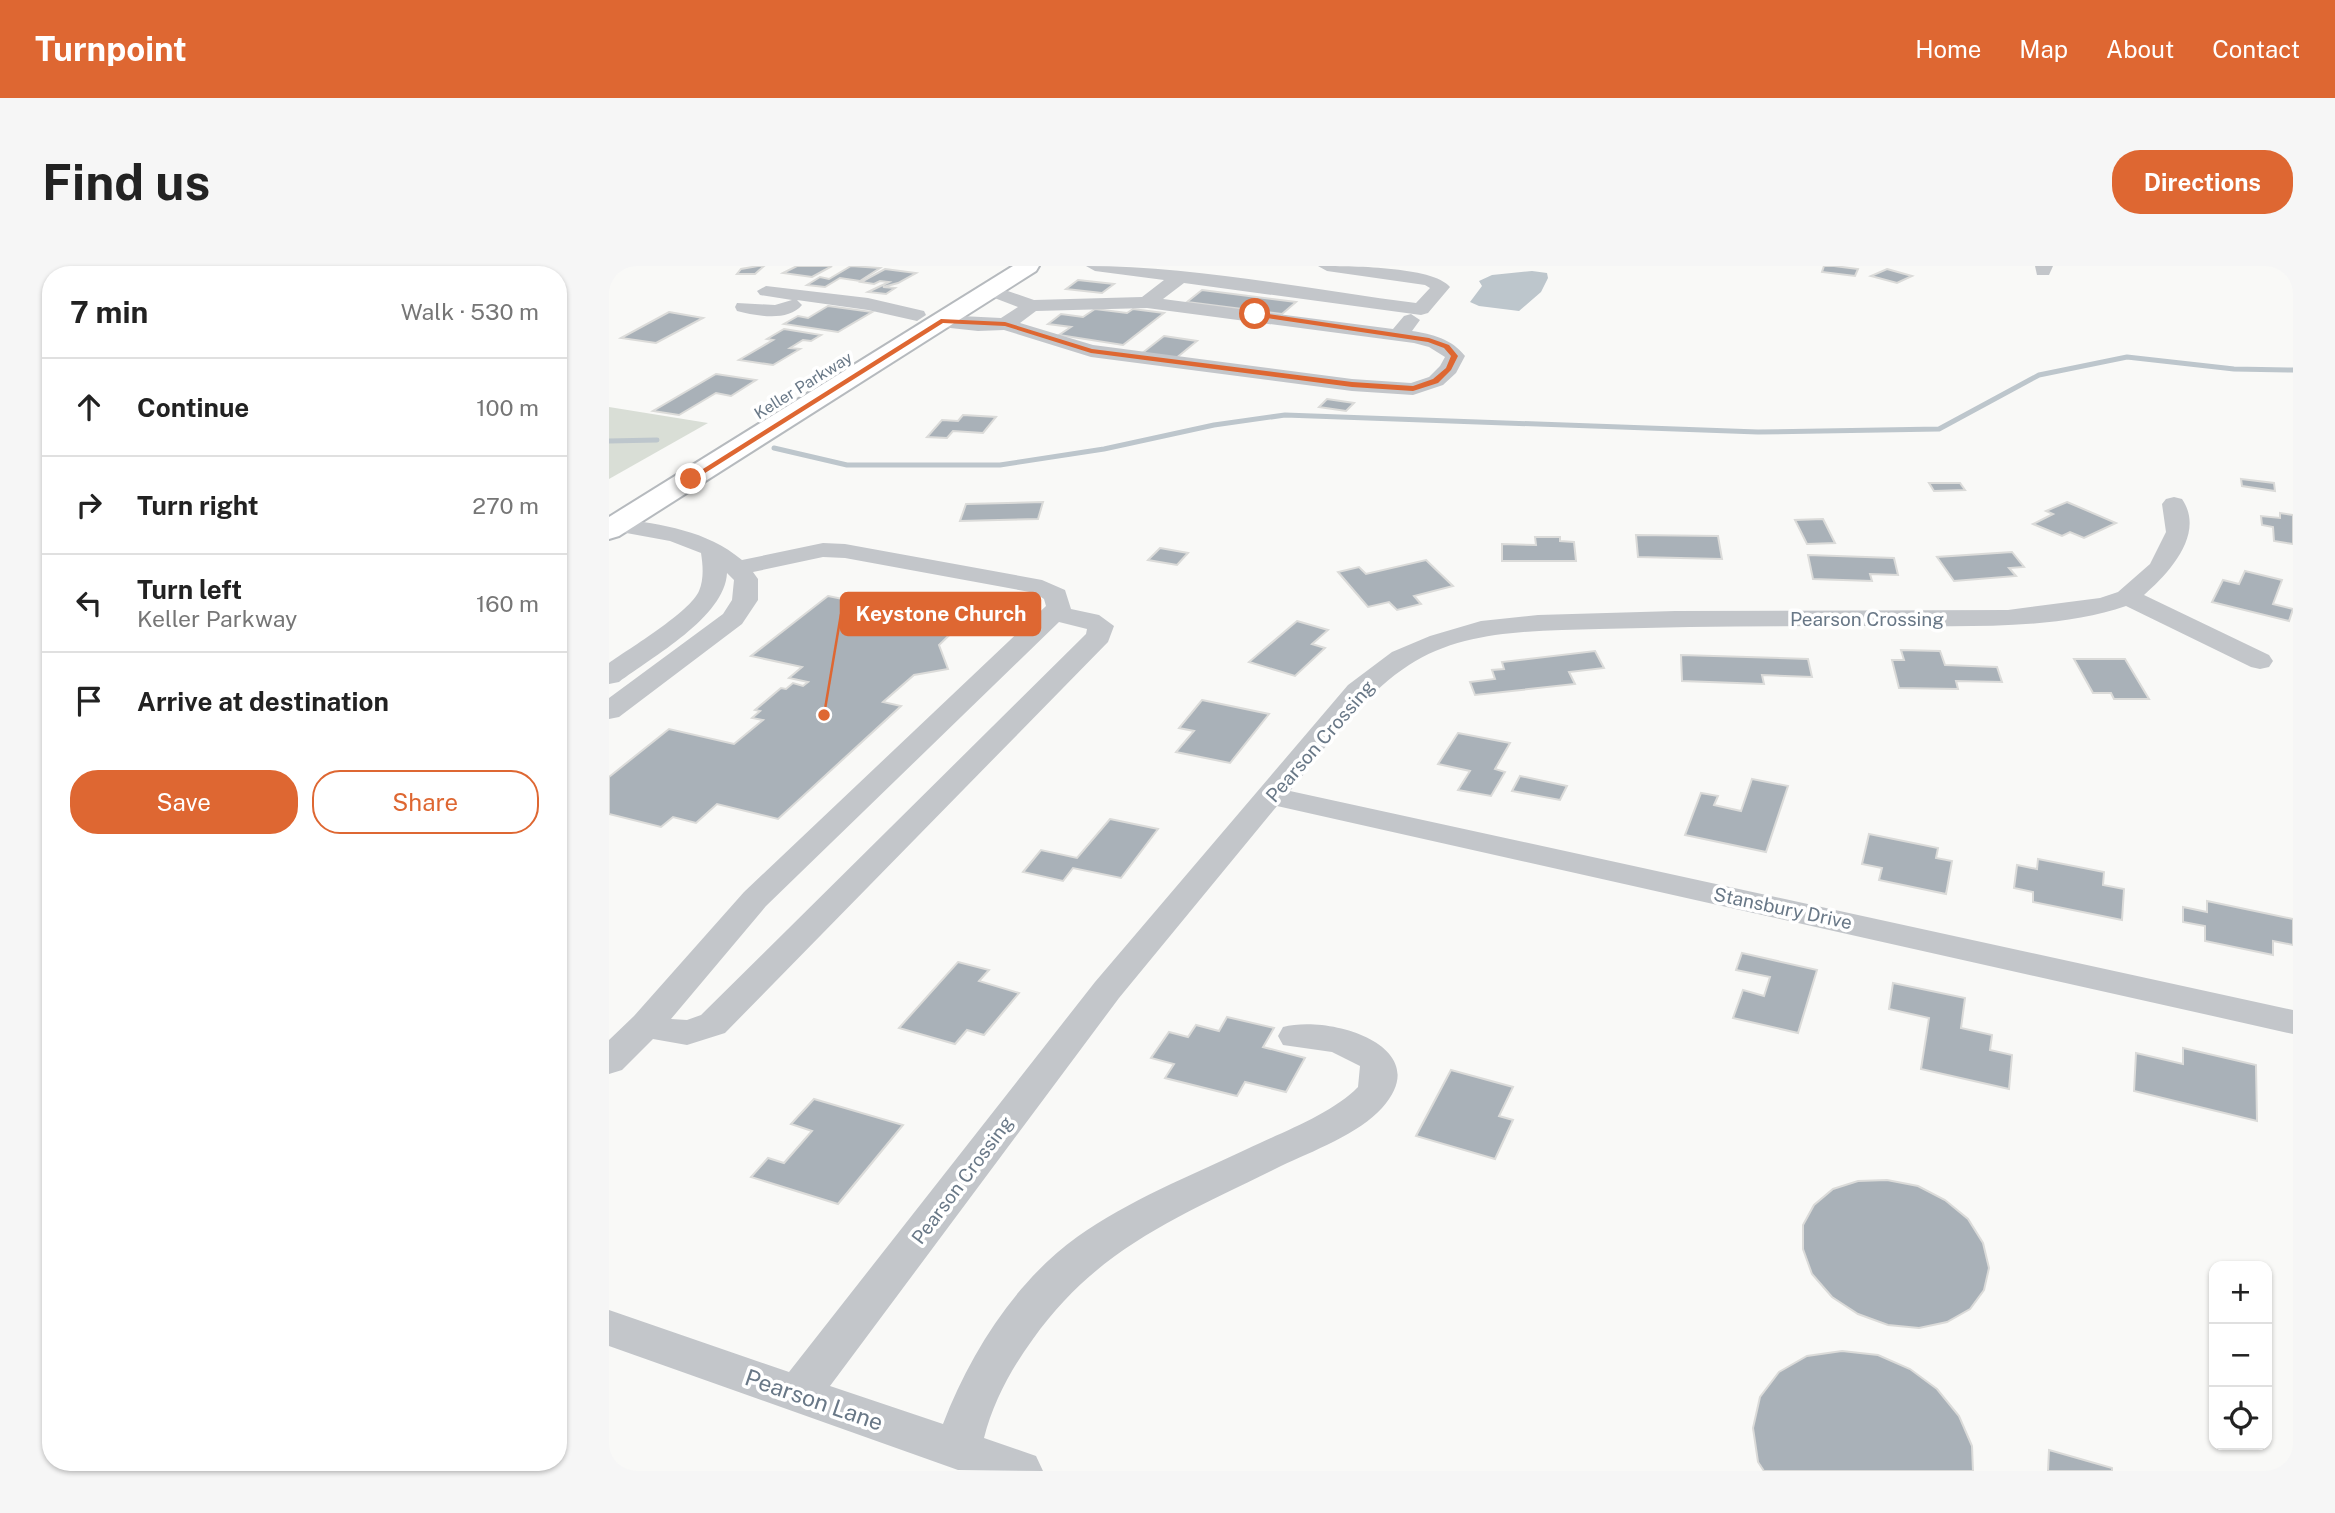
<!DOCTYPE html>
<html lang="en">
<head>
<meta charset="utf-8">
<style>
  :root { --surface:#fff; --page:#f6f6f6; --text:#222; --muted:#767676; --line:#e0e0e0; --accent:#de6732 }
  body { margin:0; font-family:"Public Sans",sans-serif; background:var(--page); color:var(--text) }
  .controls { position:absolute; right:21px; bottom:21px; display:grid; overflow:hidden; border-radius:14px; box-shadow:0 2px 5px #0004 }
  .controls button { width:63px; height:63px; display:grid; place-items:center; padding:0; border:0; border-bottom:2px solid var(--line); background:var(--surface); color:var(--text); font:35px sans-serif }
  .stop { position:absolute; width:21px; height:21px; margin:-16px; border:5px solid #de6732; border-radius:50%; background:#fff }
  .stop.end { background:#de6732; border-color:#fff; box-shadow:0 2px 7px #0008 }
  .list { margin:0; padding:0; list-style:none }
  h2 { display:flex; justify-content:space-between; align-items:center; height:91px; margin:0; padding:0 28px; font-size:30px }
  h2 small { font-size:23px; font-weight:400; color:var(--muted) }
  .list li { display:grid; grid-template-columns:46px 1fr auto; gap:21px; align-items:center; box-sizing:border-box; height:98px; padding:0 28px; border-top:2px solid var(--line) }
  .list b { display:block; font-size:26px; white-space:nowrap }
  .list p { margin:0; font-size:23px; white-space:nowrap; color:var(--muted) }
  .list em { font-size:23px; font-style:normal; color:var(--muted) }
  .actions { display:flex; gap:14px; padding:21px 28px }
  .actions a { flex:1; padding:16px 0; border:2px solid var(--accent); border-radius:28px; text-align:center; font-size:24px; color:var(--accent) }
  .actions .main { background:var(--accent); color:#fff }
  .icon { flex:none; width:38px; height:38px; fill:none; stroke:currentColor; stroke-width:2; stroke-linecap:round; stroke-linejoin:round }
  .map { position:relative; flex:none; width:1684px; height:1205px; overflow:hidden; border-radius:28px }
  header { display:flex; align-items:center; gap:42px; box-sizing:border-box; height:98px; padding:0 35px; background:var(--accent); color:#fff }
  header strong { font-size:33px }
  nav { display:flex; gap:38px; margin-inline-start:auto; font-size:24px }
  .intro { display:flex; align-items:center; justify-content:space-between; box-sizing:border-box; height:168px; padding:0 42px }
  h1 { margin:0; font-size:49px }
  .button { padding:18px 32px; border-radius:28px; background:var(--accent); color:#fff; font-size:24px; font-weight:700 }
  main { display:flex; gap:42px; padding:0 42px }
  aside { flex:1; background:var(--surface); border-radius:28px; box-shadow:0 2px 5px #0004 }
  .map>svg:first-child { display:block }
</style>
</head>
<body>
<header>
<strong>Turnpoint</strong>
<nav><a>Home</a><a>Map</a><a>About</a><a>Contact</a></nav>
</header>
<div class="intro"><h1>Find us</h1><a class="button">Directions</a></div>
<main>
<aside>
<h2>7 min<small>Walk · 530 m</small></h2>
<ul class="list">
<li><svg class="icon" aria-label="ahead" viewBox="0 0 24 24"><path d="M12 20V5M6 11l6-6 6 6"/></svg><div><b>Continue</b></div><em>100 m</em></li>
<li><svg class="icon" aria-label="right" viewBox="0 0 24 24"><path d="M7 20v-9h11M14 6l5 5-5 5"/></svg><div><b>Turn right</b></div><em>270 m</em></li>
<li><svg class="icon" aria-label="left" viewBox="0 0 24 24"><path d="M17 20v-9H6M10 6l-5 5 5 5"/></svg><div><b>Turn left</b><p>Keller Parkway</p></div><em>160 m</em></li>
<li><svg class="icon" aria-label="arrive" viewBox="0 0 24 24"><path d="M6 21V4h12l-3 4 3 4H6"/></svg><div><b>Arrive at destination</b></div></li>
</ul>
<div class="actions"><a class="main">Save</a><a>Share</a></div>
</aside>
<div class="map">
<svg width="1684" height="1205" viewBox="0 0 1684 1205">
  <rect width="100%" height="100%" fill="#f9f9f7"/>
  <path fill="#d9ded6" d="M0,141L99,157L0,213Z"/>
  <path fill="#bdc6cc" d="M923,5L938,7L939,12L932,26L910,45L870,40L861,36L873,20L870,15L883,9Z"/>
  <g fill="none" stroke-linecap="round" stroke-linejoin="round">
    <g stroke="#bdc6cc" stroke-width="5">
      <path d="M0,175L48,174"/>
      <path d="M165,182L238,199H391L495,183L605,159L676,149L1149,166L1330,163L1430,109L1518,91L1625,103L1684,104"/>
    </g>
  </g>
  <g fill="#a9b1b8" stroke="#dbdbd9" stroke-width="2">
    <path d="M149,0H155L146,8H128L132,3Z"/>
    <path d="M188,0H223L203,11L174,7Z"/>
    <path d="M242,0L271,2L251,15L231,12L216,21L198,19L211,11L220,13Z"/>
    <path d="M1215,0H1225L1249,3L1246,10L1213,6Z"/>
    <path d="M276,3L307,7L289,17L274,21L286,22L277,28L259,26L280,16L271,15L265,18L252,16Z"/>
    <path d="M1278,3L1303,10L1288,17L1262,10Z"/>
    <path d="M469,14L505,18L493,27L457,23Z"/>
    <path d="M593,24L687,36L673,48L578,36Z"/>
    <path d="M219,40L263,46L229,66L175,58L189,50L199,52Z"/>
    <path d="M486,43L518,47L524,43L555,47L514,79L450,69L462,61L439,58L452,48L474,51Z"/>
    <path d="M60,46L94,52L47,77L12,72Z"/>
    <path d="M175,63L212,69L202,75L194,74L181,82L191,83L164,99L130,94L164,74L158,73Z"/>
    <path d="M555,70L588,75L566,93L532,88Z"/>
    <path d="M107,108L147,114L122,130L107,127L70,149L44,145Z"/>
    <path d="M718,133L745,137L737,145L710,141Z"/>
    <path d="M354,149L387,151L374,167L344,165L338,172L318,171L333,154L349,155Z"/>
    <path d="M1632,213L1665,217L1666,225L1633,220Z"/>
    <path d="M1320,217H1351L1356,224L1325,225Z"/>
    <path d="M434,236L429,253L351,255L357,238Z"/>
    <path d="M1458,236L1507,257L1475,272L1461,266L1453,270L1424,258L1444,248L1437,245Z"/>
    <path d="M1671,247L1684,249V278L1665,275L1664,261L1653,259L1652,250L1671,252Z"/>
    <path d="M1214,253L1226,277L1198,278L1186,254Z"/>
    <path d="M1027,269L1109,270L1113,293L1029,291Z"/>
    <path d="M926,271H951V275L965,276L967,295H893V278L927,279Z"/>
    <path d="M551,282L579,287L568,299L539,294Z"/>
    <path d="M1403,286L1415,301L1400,302L1407,310L1345,315L1328,291Z"/>
    <path d="M1199,289L1285,292L1289,309L1261,308L1263,315L1204,313Z"/>
    <path d="M817,294L844,320L805,330L812,338L788,344L780,336L759,341L729,306L750,301L757,308Z"/>
    <path d="M1636,305L1673,314L1664,338L1684,343L1680,355L1603,336L1614,314L1630,318Z"/>
    <path d="M219,330L243,335L245,332L355,355L330,379L339,403L305,409L274,436L292,440L169,553L108,538L87,557L64,551L52,561L0,548V511L60,463L125,478L154,454L143,452L151,445L146,444L172,422L177,423L184,417L194,420L199,416L180,412L193,401L142,390Z"/>
    <path d="M688,355L719,364L703,378L716,382L686,410L640,396Z"/>
    <path d="M1292,384L1331,385L1336,399L1388,401L1393,416L1347,415L1349,423L1290,422L1283,394H1295Z"/>
    <path d="M986,385L995,402L960,406L966,418L866,429L861,416L886,413L883,404L895,403L893,396Z"/>
    <path d="M1072,389L1199,393L1203,411L1153,409L1155,418L1073,415Z"/>
    <path d="M1465,393H1516L1540,433H1505L1502,427H1484Z"/>
    <path d="M593,434L660,448L621,497L567,486L585,465L570,462Z"/>
    <path d="M849,467L901,477L886,503L896,506L882,530L849,524L861,505L829,498Z"/>
    <path d="M911,510L958,520L951,534L903,525Z"/>
    <path d="M1143,513L1179,520L1157,586L1076,569L1092,527L1109,530L1105,539L1132,545Z"/>
    <path d="M501,553L549,563L512,612L464,602L454,615L414,606L432,584L468,592Z"/>
    <path d="M1260,568L1329,582L1327,592L1343,595L1337,628L1270,614L1273,602L1253,598Z"/>
    <path d="M1429,593L1495,606L1494,619L1515,623L1513,654L1424,636V626L1405,622L1408,599L1428,603Z"/>
    <path d="M1598,635L1684,653V679L1664,675V689L1596,675V660L1574,656V641L1598,646Z"/>
    <path d="M1133,687L1208,704L1189,767L1124,752L1134,724L1155,730L1161,711L1127,704Z"/>
    <path d="M349,696L380,704L370,715L410,727L375,769L358,764L346,778L290,762Z"/>
    <path d="M1284,717L1356,732L1352,762L1383,769L1381,784L1403,789L1400,823L1312,803L1320,752L1280,743Z"/>
    <path d="M618,751L665,762L654,781L696,792L677,826L636,816L628,830L556,812L565,798L542,792L560,766L579,771L587,759L610,765Z"/>
    <path d="M1574,782L1647,799L1648,855L1525,825L1527,787L1574,798Z"/>
    <path d="M842,804L904,821L890,850L904,854L886,893L807,870Z"/>
    <path d="M205,833L294,859L229,938L142,911L159,892L175,897L203,865L182,858Z"/>
    <path d="M1278,914L1309,920L1336,934L1359,953L1374,977L1380,1002L1375,1024L1361,1043L1338,1056L1310,1062L1279,1059L1249,1048L1223,1031L1203,1008L1194,983V959L1205,939L1224,923L1249,915Z"/>
    <path d="M1233,1085L1269,1089L1301,1103L1328,1123L1350,1150L1363,1180L1364,1205H1155L1149,1196L1144,1162L1151,1131L1170,1106L1198,1090Z"/>
    <path d="M1440,1184L1503,1202V1205H1439Z"/>
  </g>
  <g fill="none" stroke-linecap="round" stroke-linejoin="round">
    <g stroke="#b6babe" stroke-width="4">
      <path id="major" d="M404,0H430L427,5L10,270L0,273V251Z"/>
    </g>
    <g fill="#c3c6ca" fill-rule="evenodd">
      <path d="M477,0C585,0 699,23 807,37L821,22L816,19L718,5L709,0C738,0 824,0 841,21L819,47L812,49L575,17L554,33L784,63L795,50L802,48L811,54L803,65C823,68 843,73 856,90L847,107L834,119L804,129L743,125L482,91L395,64L369,65L332,61L323,55L332,49L392,52L409,41L375,28L372,24L375,20L381,19L425,34L533,31L555,14L486,5ZM538,42L805,77L820,81L836,91L831,100L820,111L802,117L743,113L484,79L411,57L427,45Z"/>
      <path d="M1426,0H1444L1440,9H1428Z"/>
      <path d="M157,20L259,32L315,45L317,49L308,55L259,44L188,34L193,39C179,56 148,50 128,45L126,41L128,37L166,39L183,34L151,29L148,25Z"/>
      <path d="M1565,231L1573,233C1597,268 1559,308 1535,329L1660,389L1664,395L1660,401L1651,403L1642,401L1517,340C1449,364 1357,360 1286,360C1187,360 1089,360 990,363C927,365 855,363 800,399C751,431 718,481 681,525L1684,744V768L668,540L510,732L221,1120L334,1158C361,1087 406,1016 468,971C520,934 581,910 638,883C671,867 723,848 749,821L751,800L723,786L674,779L669,770L674,761C720,748 829,780 773,842C751,867 702,886 672,900C574,949 490,980 424,1073C402,1103 384,1136 375,1172L427,1190L434,1205L349,1204L0,1080V1044L180,1106L486,716L739,419L783,386L821,370L872,355L929,349L1066,345L1399,344L1491,332L1509,326L1541,298L1557,266L1553,238L1557,233Z"/>
      <path d="M9,252C54,259 97,264 133,294L214,277L236,278L433,314L456,324L462,343L490,349L505,360L499,376L116,767L78,779L44,773L13,804L0,808V774L25,750L135,626L437,340L435,333L426,327L236,292L214,291L144,306L149,313V334L133,358L10,451L0,453V432L114,348L123,334L125,314L118,307C116,351 43,391 10,416L0,418V397C21,382 81,346 90,325C95,313 94,300 92,287L61,275L1,264L0,255ZM450,356L478,363L477,368L92,749L78,754L62,753L157,640Z"/>
    </g>
    <use href="#major" fill="#fff" fill-rule="evenodd"/>
  </g>
  <path fill="#de6732" d="M646,46L820,72L840,79L849,90L842,104L829,117L804,125L743,121L482,87L396,60L334,57L85,214L78,213L332,53L396,56L483,83L743,116L804,120L824,113L837,102L842,90L835,82L819,76L644,50Z"/>
  <g text-anchor="middle" stroke-width="7" stroke-linejoin="round" paint-order="stroke">
    <g font-size="16" fill="#697887" stroke="#fff">
      <text transform="translate(194 119) rotate(-32)" y="6">Keller Parkway</text>
    </g>
    <g font-size="19" fill="#697887" stroke="#fff">
      <text x="1258" y="360">Pearson Crossing</text>
      <text transform="translate(711 475) rotate(-49)" y="7">Pearson Crossing</text>
      <text transform="translate(1174 642) rotate(12)" y="7">Stansbury Drive</text>
      <text transform="translate(353 914) rotate(-53)" y="7">Pearson Crossing</text>
    </g>
    <g font-size="23" fill="#697887" stroke="#fff">
      <text transform="translate(205 1134) rotate(19)" y="8">Pearson Lane</text>
    </g>
  </g>
  <path fill="none" stroke="#de6732" stroke-width="2.5" d="M215 449L232 348"/>
  <circle fill="#de6732" stroke="#fff" stroke-width="2.5" cx="215" cy="449" r="7"/>
  <rect fill="#de6732" stroke="#de6732" stroke-width="2.5" x="232" y="327" width="199" height="42" rx="7"/>
  <g font-size="21" text-anchor="middle" font-weight="bold" fill="#fff">
    <text x="332" y="355">Keystone Church</text>
  </g>
</svg>
<div class="controls">
<button>+</button>
<button>−</button>
<button><svg class="icon" aria-label="locate" viewBox="0 0 24 24"><circle cx="12" cy="12" r="6"/><path d="M12 2v4M12 18v4M2 12h4M18 12h4"/></svg></button>
</div>
<div class="stop" style="left:646px;top:48px"></div>
<div class="stop end" style="left:82px;top:213px"></div>
</div>
</main>
</body>
</html>
